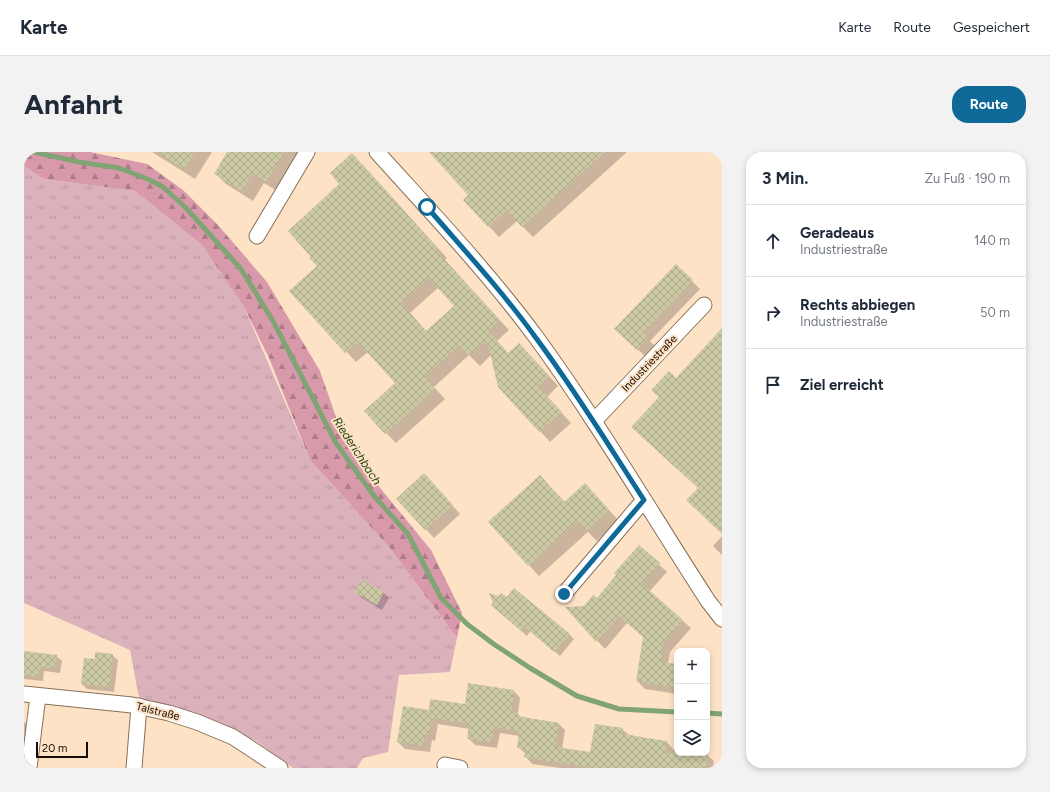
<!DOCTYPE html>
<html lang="de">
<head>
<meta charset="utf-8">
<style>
  :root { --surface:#fff; --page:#f2f2f3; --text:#1f2937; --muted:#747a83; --line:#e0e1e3; --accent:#0e6898 }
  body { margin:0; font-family:Figtree,sans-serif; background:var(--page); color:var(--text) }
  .controls { position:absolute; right:12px; bottom:12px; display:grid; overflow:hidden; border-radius:8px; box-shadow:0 2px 6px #0003 }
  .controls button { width:36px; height:36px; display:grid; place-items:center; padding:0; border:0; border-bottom:1px solid var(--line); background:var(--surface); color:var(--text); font:20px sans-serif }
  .scale { position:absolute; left:12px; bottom:10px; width:52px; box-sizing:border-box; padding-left:4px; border:2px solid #160d04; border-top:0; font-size:11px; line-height:14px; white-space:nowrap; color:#160d04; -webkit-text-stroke:3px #fde2c5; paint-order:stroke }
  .stop { position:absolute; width:12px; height:12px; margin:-9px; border:3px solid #0e6898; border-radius:50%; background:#fff }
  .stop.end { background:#0e6898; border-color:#fff; box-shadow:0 1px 4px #0008 }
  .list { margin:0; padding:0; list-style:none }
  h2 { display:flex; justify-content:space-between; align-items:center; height:52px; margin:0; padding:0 16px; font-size:17px }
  h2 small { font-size:13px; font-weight:400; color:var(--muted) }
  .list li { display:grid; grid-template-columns:26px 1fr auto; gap:12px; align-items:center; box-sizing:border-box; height:72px; padding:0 16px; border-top:1px solid var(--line) }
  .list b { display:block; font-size:15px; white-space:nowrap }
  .list p { margin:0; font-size:13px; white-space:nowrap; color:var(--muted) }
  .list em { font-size:13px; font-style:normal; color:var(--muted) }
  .icon { flex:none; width:22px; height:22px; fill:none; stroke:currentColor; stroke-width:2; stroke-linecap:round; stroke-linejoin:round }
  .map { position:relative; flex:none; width:698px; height:616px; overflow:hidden; border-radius:16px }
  header { display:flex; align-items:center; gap:24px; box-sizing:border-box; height:56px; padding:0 20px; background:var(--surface); border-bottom:1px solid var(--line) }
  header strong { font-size:19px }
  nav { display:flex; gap:22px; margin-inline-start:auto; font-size:14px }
  .intro { display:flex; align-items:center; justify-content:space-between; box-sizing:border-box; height:96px; padding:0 24px }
  h1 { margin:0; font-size:28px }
  .button { padding:10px 18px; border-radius:16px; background:var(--accent); color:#fff; font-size:14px; font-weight:700 }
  main { display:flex; gap:24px; padding:0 24px }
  aside { flex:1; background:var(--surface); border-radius:16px; box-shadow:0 2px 6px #0003 }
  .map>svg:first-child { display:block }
</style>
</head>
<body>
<header>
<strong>Karte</strong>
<nav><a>Karte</a><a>Route</a><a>Gespeichert</a></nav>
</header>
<div class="intro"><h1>Anfahrt</h1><a class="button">Route</a></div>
<main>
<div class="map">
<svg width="698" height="616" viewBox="0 0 698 616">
  <defs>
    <pattern id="grass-tufts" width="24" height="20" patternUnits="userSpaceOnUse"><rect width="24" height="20" fill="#dbb1bc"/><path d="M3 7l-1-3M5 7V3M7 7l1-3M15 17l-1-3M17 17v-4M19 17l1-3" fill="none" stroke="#bb97a0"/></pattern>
    <pattern id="forest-firs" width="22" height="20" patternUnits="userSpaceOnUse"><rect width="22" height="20" fill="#d89aab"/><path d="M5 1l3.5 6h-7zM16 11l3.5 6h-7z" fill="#ae7c89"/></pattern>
    <pattern id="building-cross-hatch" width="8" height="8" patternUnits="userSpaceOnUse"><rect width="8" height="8" fill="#ccc9a5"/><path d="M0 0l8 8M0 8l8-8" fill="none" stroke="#aeab8c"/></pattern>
  </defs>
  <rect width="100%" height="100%" fill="#fde2c5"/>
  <path fill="url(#grass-tufts)" d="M0,14L20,27L111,39L178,93L220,155L286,308L365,395L433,486L426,520L375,523L364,600L339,606L333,616H269L231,588L115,546L106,498L0,451Z"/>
  <path fill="url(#forest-firs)" d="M0,0H66L123,12L159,38L194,73L243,130L296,219L319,285L357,337L407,398L438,461L433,486L365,395L286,308L245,206L220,155L178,93L111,39L20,27L0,14Z"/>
  <g fill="#0003" fill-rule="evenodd">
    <path d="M128,0H188L171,27Z"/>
    <path d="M204,0H277L253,39L240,31L229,49L202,32L191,21Z"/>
    <path d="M406,0H603L509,85L493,69L475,85L440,48L445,43Z"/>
    <path d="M338,12L423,106L421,108L485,178L473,189L484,202H505L534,234L523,245L547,271L526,290L475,234L467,203L456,214L445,203L410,235L421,247L372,291L341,259L372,231L344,200L332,210L267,139L294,114ZM415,135L432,154L403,180L386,161Z"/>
    <path d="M652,114L676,137L626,189L632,195L622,205L600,185Z"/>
    <path d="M516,324L541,350L561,332L595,369L573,389L564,380L515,424L465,370Z"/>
    <path d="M408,331L436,362L410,386L374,347Z"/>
    <path d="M698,384V403L689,394Z"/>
    <path d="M615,394L643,420L625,440L667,476L646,500L644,512L653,513V542L621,537L613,529L620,485L603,471L581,497L543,456L561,455L573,448Z"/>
    <path d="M331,440L360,441L365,446L358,458L337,445Z"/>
    <path d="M468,453L545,482L550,487L536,504L506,479L503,484Z"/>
    <path d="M0,500L32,504L38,509L36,521L20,519L19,529L0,527Z"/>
    <path d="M88,503L94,508L90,540L63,537L58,532L71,508Z"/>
    <path d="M490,539L496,546L494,562L498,566L534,571L541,578L538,597L567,601L598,577L605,583L643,590L649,597L653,598V601H674L683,603L690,609L689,616H536L508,612L502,605V602L494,595L496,584L476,581L473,596L451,593L444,586L446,577L414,572L411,589L408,588L406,600L381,597L374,590L405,559L442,553Z"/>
    <path d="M0,570L6,576L0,612Z"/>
  </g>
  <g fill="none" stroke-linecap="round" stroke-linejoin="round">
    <g stroke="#81a475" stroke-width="5">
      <path d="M10,0L55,10L95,16L126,28L139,35L162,56L217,117L249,169L312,291L350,344L384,382L417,446L443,472L471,493L506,516L553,544L595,557L653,560"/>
      <path d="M683,561L698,562"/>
    </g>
  </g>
  <g fill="url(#building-cross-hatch)" fill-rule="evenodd">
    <path d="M133,0H171L160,17Z"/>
    <path d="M203,0H260L242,30L229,21L218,39L190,22Z"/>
    <path d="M405,0H581L498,75L483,58L464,75L439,48L444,43Z"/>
    <path d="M328,1L413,96L411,97L475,168L464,179L484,201L495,191L525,224L514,234L538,260L515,280L474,235L463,188L445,204L435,193L401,225L411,237L361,282L340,259L371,231L334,190L321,201L265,139L293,114L285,106L287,105L264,79L315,32L306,21ZM405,126L430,154L402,179L377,151Z"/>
    <path d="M652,112L669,128L619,181L624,186L613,198L590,177Z"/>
    <path d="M698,176V382L662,348L674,336L607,275L635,245L627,238L645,219L652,226Z"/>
    <path d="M400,321L429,353L401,378L372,347Z"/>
    <path d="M516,323L540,350L561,331L585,358L562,379L553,369L504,414L464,370Z"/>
    <path d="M615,393L636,411L618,432L659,468L639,492L636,510L653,512V536L612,529L619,485L595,464L572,490L541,455L560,454L569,443L573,446L592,423L590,421Z"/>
    <path d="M338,427L360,440L353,453L330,440Z"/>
    <path d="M490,436L546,482L530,500L501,475L497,479L467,453L469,451L465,441L475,444L477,441L483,445Z"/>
    <path d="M0,499L33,503L31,516L16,515L14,525L0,523Z"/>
    <path d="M71,500L89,502L85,535L57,532L60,506L71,507Z"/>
    <path d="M444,531L490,538L487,560L494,561L493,564L535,571L531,595L566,600L571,572L599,576L598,582L643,589L641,601H684L682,616H568L500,605L502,597L493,596L495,579L470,575L467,590L443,587L445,572L407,566L405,583L401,582L399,594L373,590L379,554L405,558L406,547L441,552Z"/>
  </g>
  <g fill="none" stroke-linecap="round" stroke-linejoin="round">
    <g stroke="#887056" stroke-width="17">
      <g id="street">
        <path d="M353,0C407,60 464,120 512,185C574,270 627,361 684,449L698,467"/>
        <path d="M233,84L283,0"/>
        <path d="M570,269L680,153"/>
        <path d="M540,442L620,348"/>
        <path d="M0,542L108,553L145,561L173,570L209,585L232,600L256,616"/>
        <path d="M421,613L436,616"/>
        <path d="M5,616L14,544"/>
        <path d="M110,616L115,554"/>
      </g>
    </g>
    <use href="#street" stroke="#fff" stroke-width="15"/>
  </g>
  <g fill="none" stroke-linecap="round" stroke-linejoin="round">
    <path stroke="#0e6898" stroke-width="5" d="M403,55C440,98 479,140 512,186C551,238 585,294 620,348L540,442"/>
  </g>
  <g text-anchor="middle" stroke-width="4" stroke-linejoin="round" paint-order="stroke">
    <g font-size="11" fill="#160d04" stroke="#fde2c5">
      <text transform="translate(625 211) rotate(-46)" y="4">Industriestraße</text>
      <text transform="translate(134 559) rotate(14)" y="4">Talstraße</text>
    </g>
    <g font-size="12" font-style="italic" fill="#1c3e0c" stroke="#fde2c5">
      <text transform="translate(333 299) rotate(57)" y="4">Riederichbach</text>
    </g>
  </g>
</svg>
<div class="controls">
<button>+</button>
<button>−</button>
<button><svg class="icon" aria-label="layers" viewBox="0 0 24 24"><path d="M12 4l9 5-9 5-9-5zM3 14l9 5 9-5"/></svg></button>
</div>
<div class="scale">20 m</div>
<div class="stop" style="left:403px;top:55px"></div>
<div class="stop end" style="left:540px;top:442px"></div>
</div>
<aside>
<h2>3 Min.<small>Zu Fuß · 190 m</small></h2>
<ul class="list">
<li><svg class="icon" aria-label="ahead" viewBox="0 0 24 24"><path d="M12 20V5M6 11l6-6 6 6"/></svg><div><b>Geradeaus</b><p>Industriestraße</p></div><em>140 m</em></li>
<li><svg class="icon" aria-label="right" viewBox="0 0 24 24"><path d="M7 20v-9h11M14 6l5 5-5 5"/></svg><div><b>Rechts abbiegen</b><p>Industriestraße</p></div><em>50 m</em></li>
<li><svg class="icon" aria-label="arrive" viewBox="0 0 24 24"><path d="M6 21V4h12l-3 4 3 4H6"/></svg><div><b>Ziel erreicht</b></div></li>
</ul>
</aside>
</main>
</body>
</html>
